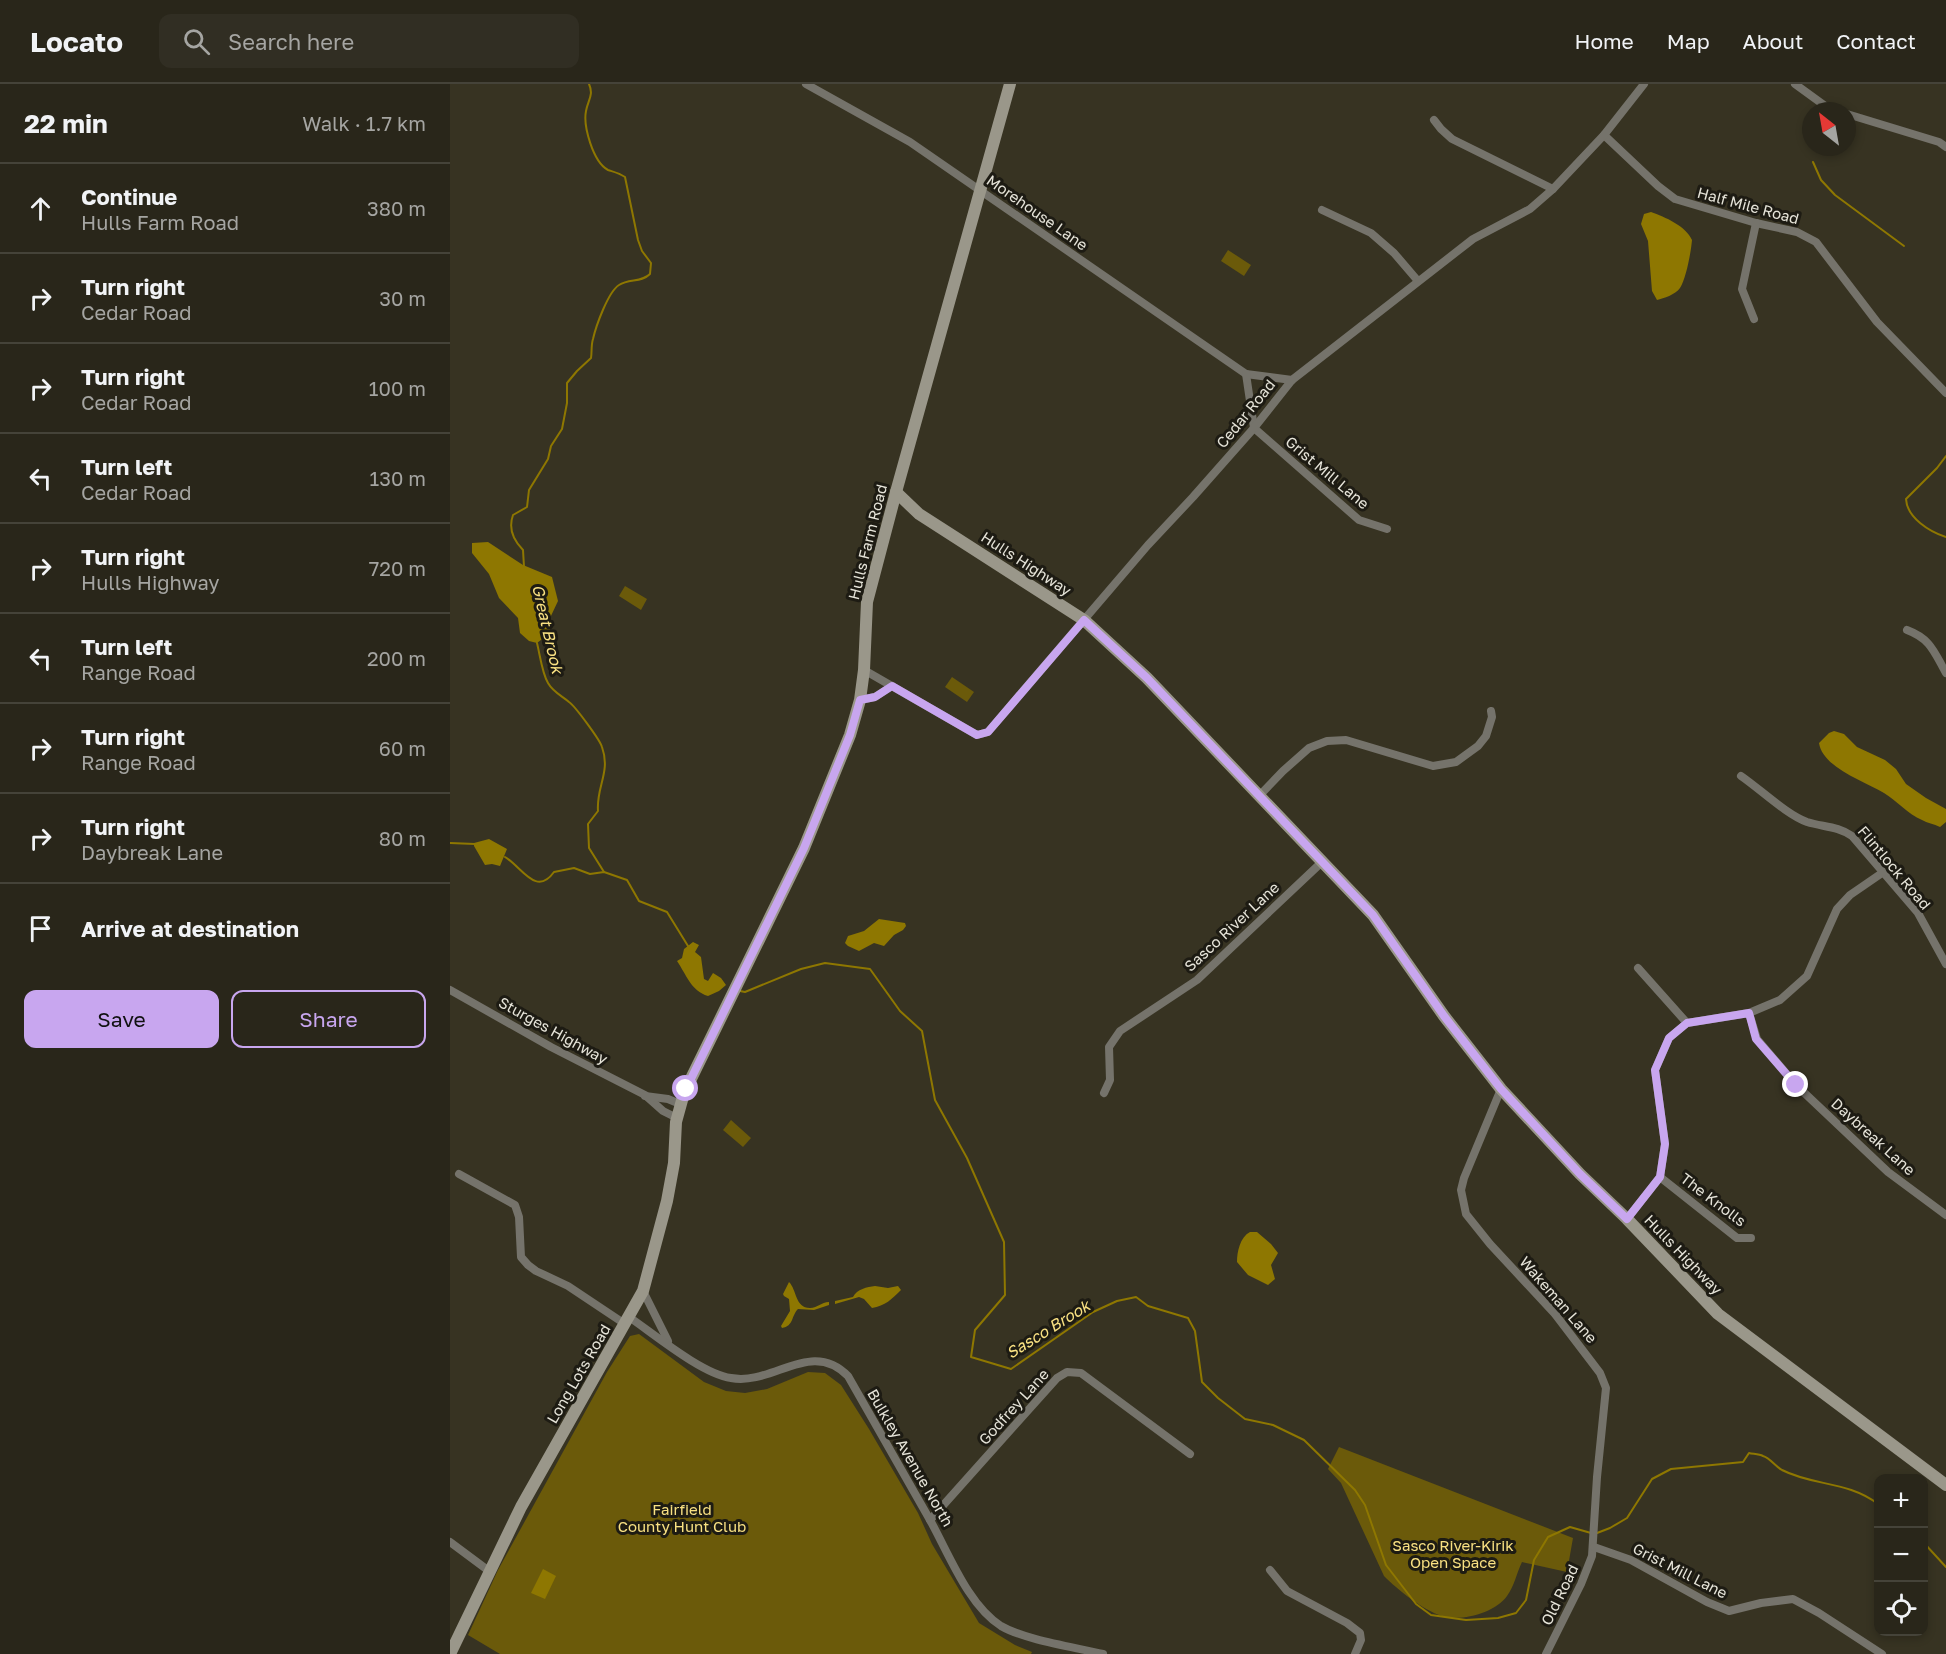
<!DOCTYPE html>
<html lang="en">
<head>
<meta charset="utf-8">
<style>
  :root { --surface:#29261a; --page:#312e23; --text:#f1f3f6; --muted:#a5a5a2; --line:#454339; --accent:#c8a6ef }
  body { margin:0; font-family:"Golos Text",sans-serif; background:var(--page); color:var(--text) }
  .controls { position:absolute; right:18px; bottom:18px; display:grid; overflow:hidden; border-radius:12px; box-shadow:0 3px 9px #0003 }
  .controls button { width:54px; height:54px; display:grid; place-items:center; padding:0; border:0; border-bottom:2px solid var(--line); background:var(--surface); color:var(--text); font:30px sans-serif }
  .compass { position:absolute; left:1352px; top:18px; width:54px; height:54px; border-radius:50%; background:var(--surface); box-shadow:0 3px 9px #0003; rotate:329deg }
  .stop { position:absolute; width:18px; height:18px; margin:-14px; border:4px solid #c8a6ef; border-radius:50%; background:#fff }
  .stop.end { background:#c8a6ef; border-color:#fff; box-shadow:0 2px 6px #0008 }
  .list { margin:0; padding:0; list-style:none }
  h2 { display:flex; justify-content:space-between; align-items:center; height:78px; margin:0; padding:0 24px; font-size:26px }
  h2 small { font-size:20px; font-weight:400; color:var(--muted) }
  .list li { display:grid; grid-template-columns:39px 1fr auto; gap:18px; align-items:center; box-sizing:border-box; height:90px; padding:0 24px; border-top:2px solid var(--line) }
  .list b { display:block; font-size:22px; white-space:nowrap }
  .list p { margin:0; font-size:20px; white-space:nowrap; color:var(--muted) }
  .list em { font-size:20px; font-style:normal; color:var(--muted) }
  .actions { display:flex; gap:12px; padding:18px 24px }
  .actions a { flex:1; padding:14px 0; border:2px solid var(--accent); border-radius:12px; text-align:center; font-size:21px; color:var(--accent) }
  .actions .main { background:var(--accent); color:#111 }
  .icon { flex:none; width:33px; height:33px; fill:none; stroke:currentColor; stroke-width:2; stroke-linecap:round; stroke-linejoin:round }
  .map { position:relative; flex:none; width:1496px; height:1570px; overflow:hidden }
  header { display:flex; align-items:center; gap:36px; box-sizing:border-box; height:84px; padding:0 30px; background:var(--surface); border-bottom:2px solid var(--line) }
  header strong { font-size:28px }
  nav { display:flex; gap:33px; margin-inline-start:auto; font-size:21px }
  .search { width:420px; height:54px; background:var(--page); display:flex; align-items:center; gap:15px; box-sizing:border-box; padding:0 21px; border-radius:12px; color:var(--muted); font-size:22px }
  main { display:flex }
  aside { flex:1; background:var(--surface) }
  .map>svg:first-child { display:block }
</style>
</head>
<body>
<header>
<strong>Locato</strong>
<div class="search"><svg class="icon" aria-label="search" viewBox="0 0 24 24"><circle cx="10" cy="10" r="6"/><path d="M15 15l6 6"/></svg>Search here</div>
<nav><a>Home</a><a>Map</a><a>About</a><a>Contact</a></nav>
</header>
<main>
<aside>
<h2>22 min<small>Walk · 1.7 km</small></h2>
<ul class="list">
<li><svg class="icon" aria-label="ahead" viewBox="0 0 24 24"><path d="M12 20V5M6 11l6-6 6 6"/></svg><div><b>Continue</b><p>Hulls Farm Road</p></div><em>380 m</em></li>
<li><svg class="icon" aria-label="right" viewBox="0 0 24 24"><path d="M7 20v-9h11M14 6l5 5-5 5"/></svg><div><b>Turn right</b><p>Cedar Road</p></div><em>30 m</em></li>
<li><svg class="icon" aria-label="right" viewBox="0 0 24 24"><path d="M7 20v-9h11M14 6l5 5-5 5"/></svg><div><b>Turn right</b><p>Cedar Road</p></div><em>100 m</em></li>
<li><svg class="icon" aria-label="left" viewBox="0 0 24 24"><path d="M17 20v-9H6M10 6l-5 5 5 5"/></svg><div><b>Turn left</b><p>Cedar Road</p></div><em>130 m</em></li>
<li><svg class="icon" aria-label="right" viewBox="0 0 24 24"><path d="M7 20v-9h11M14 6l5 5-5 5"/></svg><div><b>Turn right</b><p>Hulls Highway</p></div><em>720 m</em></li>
<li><svg class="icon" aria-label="left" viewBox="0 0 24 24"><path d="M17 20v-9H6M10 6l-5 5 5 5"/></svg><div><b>Turn left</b><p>Range Road</p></div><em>200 m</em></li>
<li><svg class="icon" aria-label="right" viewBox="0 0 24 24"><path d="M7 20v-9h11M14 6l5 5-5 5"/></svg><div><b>Turn right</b><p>Range Road</p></div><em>60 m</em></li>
<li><svg class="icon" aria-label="right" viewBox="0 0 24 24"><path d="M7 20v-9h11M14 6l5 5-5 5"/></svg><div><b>Turn right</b><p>Daybreak Lane</p></div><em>80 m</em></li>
<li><svg class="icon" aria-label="arrive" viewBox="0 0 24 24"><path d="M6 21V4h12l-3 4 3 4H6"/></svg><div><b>Arrive at destination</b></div></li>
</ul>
<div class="actions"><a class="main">Save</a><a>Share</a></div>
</aside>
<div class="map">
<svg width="1496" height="1570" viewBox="0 0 1496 1570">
  <rect width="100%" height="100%" fill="#373322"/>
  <g fill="#6b5a0a">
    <path d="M778,166L801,181L794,192L771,177Z"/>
    <path d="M175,502L197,515L191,526L169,512Z"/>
    <path d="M502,593L524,608L517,618L495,603Z"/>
    <path d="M281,1036L301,1054L293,1063L273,1046Z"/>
    <path d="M189,1250L254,1298L276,1307L295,1309L317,1305L358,1288L375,1289L391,1301L419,1345L468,1429L482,1460L529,1539L565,1561L582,1568L581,1570H50L18,1551L48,1486L157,1288L180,1252Z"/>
    <path d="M889,1363L1123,1454L1117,1488L1072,1478C1067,1488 1064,1503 1057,1512C1045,1529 1011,1538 992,1532C973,1526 948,1506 934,1492L891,1399L878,1385Z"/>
  </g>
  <g fill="#8e7701">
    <path d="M1201,128C1215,133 1236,142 1242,156C1241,168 1236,195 1230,204C1225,211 1214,214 1207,216L1202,207L1198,157L1191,140L1194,130Z"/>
    <path d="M38,458L73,481L102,493L108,517L100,534V549L87,559L79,557L70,549L68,534L49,514L39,490L22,469V459Z"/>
    <path d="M1384,647L1394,650L1407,663L1435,676L1446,685L1456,700L1476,714L1496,725V738L1490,743C1484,740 1477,739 1472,736C1458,730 1447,717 1434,709C1414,697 1373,684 1369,659L1379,649Z"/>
    <path d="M39,755L57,765L50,782L42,780L35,781L24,762V759Z"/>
    <path d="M429,835L455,839L456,842L453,846L444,851L434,862L424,859L409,867L398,862L395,859L398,852L414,847Z"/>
    <path d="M243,858L249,861L245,868L251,873L254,895L258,897L263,889L271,894L276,901L269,907L258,912C241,907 236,890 227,877L232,874L234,865Z"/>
    <path d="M800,1148H807L821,1160L828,1169L821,1181L825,1195L818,1201L798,1191L787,1178C787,1168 790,1153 800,1148Z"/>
    <path d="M339,1198C347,1206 345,1224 360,1224C368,1224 371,1218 379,1218V1221L364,1226L348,1225C341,1232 344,1242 332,1244L331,1242L340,1227L339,1215L334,1212L333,1210Z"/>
    <path d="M425,1202L438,1204L448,1202L451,1206C442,1215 435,1222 422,1224L414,1215L409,1213L385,1220V1217L403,1213C407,1205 417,1203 425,1202Z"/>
    <path d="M93,1485L106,1492L95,1515L81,1509Z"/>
  </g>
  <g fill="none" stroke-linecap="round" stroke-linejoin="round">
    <g stroke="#8e7701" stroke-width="2">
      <path d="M1363,78L1371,96L1385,111L1454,162"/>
      <path d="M1496,372L1487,384L1456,415C1457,434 1480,448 1496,453"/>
      <path d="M74,483L73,466C63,456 58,445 63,431L77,423L79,406L98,375L101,362L112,345L117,319V299L127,287L141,274C142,268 141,261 143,255C146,242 158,208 169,201C179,194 191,199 200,190L201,179L192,167L188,156L175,93C169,89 164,88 158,86C143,78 133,42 136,27C138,16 144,11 139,0"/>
      <path d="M87,559C90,571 92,589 98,599C103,608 112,612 119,618C125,622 150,656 152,663C161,688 146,703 148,727L138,740L139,764L154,788"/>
      <path d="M0,759L25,760"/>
      <path d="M55,773C72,783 86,813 104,788L124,784L140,790L154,788L177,796L189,817L217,828L238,862"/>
      <path d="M290,907L295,908L351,885L375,879L420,885L450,927L472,947L485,1016L517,1074L554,1158L555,1211L525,1246L521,1273L561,1285L643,1228L667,1217L686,1213L698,1222L738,1234L745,1247L752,1298L768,1314L795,1335L823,1341L854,1356L905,1406L915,1421L936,1481L966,1520L981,1531L1016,1536L1048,1534L1066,1529L1076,1516L1084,1476L1098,1453L1120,1443L1141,1449"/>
      <path d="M1147,1449L1160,1444L1177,1434L1202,1395L1221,1385L1293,1378L1299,1369C1303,1370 1309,1370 1313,1372C1320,1374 1325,1382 1332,1386C1363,1402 1398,1397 1428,1420"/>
      <path d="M1474,1459L1496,1483"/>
    </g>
    <g stroke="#75736b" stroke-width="8">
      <path d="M356,0L460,58L796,290L842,296"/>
      <path d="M1345,0L1378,24L1387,27"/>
      <path d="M1397,30L1489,58L1496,63"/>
      <path d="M984,36L991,45L1002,55L1103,105"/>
      <path d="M1154,51L1208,102L1225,115L1306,139L1347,148L1366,158L1427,238L1496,309"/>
      <path d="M872,126L921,149L944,169L968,197"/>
      <path d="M1304,235L1292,205L1306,139"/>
      <path d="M796,290L804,344L909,436L937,445"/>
      <path d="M1457,546C1481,555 1484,568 1496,589"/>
      <path d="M414,586L527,651L538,648L698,461L743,413L804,344L842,296L1023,155L1080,125L1103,105L1154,51L1194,0"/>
      <path d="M410,616L425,613L442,602"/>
      <path d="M1291,692C1310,705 1337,731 1357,738C1373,743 1388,742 1402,752L1468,829L1496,880"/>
      <path d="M810,711L833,687L859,664L877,657L896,656L983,682L1006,678L1028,662L1036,652L1042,633L1041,627"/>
      <path d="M1188,884L1237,939"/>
      <path d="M0,906L101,963L195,1011L213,1027L227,1034"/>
      <path d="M1299,929L1307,955L1346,1001L1438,1088L1496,1131"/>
      <path d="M1051,1005L1014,1094L1011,1106L1016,1130L1040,1160L1105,1230L1150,1289L1156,1304L1147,1393L1142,1472L1131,1500L1096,1570"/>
      <path d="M654,1009L660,996L659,963L670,947L747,896L873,777"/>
      <path d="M195,1012L218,1015L230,1020"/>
      <path d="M9,1090L65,1121L69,1133L71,1173L78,1181L86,1187L118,1202L175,1240"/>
      <path d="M1210,1093L1287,1154H1301"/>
      <path d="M1177,1135L1210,1093L1215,1060L1205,986L1219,954L1237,939L1299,929L1330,916L1357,892L1387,825L1400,811L1432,789"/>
      <path d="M193,1207L218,1257"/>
      <path d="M179,1233C204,1250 252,1290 281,1294C323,1302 361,1254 398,1292C425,1340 453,1388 480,1436C499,1470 518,1521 551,1542C575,1556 624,1563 653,1570"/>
      <path d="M480,1436L607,1294L617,1288L631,1289L740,1370"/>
      <path d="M0,1458L39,1487"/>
      <path d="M1144,1463L1181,1476L1257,1518L1279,1527L1311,1519L1343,1515L1369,1529L1432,1570"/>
      <path d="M820,1486L837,1507L897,1539L910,1549L911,1556L905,1570"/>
    </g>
    <g stroke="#9a978a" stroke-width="12">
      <path d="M446,408L469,430L634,536L697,594L923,831L994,932L1051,1005L1130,1090L1177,1135L1268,1230L1496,1401"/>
      <path d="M0,1570L71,1423L193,1207L217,1117L224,1079L226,1038L234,1009L354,764L400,651L410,616L414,586L417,518L446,408L560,0"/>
    </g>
  </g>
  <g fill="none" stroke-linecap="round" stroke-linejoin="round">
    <path stroke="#c8a6ef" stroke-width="8" d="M236,1005L354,764L400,651L410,616L425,613L442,602L527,651L538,648L634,536L697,594L923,831L994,932L1051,1005L1130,1090L1177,1135L1210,1093L1215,1060L1205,986L1219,954L1237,939L1299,929L1306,955L1346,1001"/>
  </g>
  <g text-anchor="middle" stroke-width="6" stroke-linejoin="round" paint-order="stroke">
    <g font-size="15" fill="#e6e4d9" stroke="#1d1b13">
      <text transform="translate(1298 122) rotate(15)" y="5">Half Mile Road</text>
      <text transform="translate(587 129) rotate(35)" y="5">Morehouse Lane</text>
      <text transform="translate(796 330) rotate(-51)" y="5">Cedar Road</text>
      <text transform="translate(877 389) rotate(40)" y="5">Grist Mill Lane</text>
      <text transform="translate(418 458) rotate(-76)" y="5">Hulls Farm Road</text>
      <text transform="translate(576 480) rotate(33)" y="5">Hulls Highway</text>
      <text transform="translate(1444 784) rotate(50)" y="5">Flintlock Road</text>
      <text transform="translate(782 843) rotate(-43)" y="5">Sasco River Lane</text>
      <text transform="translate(103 947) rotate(29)" y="5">Sturges Highway</text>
      <text transform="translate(1423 1053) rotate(42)" y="5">Daybreak Lane</text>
      <text transform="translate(1263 1116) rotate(37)" y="5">The Knolls</text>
      <text transform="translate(1233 1171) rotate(46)" y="5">Hulls Highway</text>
      <text transform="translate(1108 1216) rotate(49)" y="5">Wakeman Lane</text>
      <text transform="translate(129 1290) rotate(-60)" y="5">Long Lots Road</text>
      <text transform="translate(564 1323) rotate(-48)" y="5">Godfrey Lane</text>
      <text transform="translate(460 1374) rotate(60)" y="5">Bulkley Avenue North</text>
      <text transform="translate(1230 1487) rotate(27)" y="5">Grist Mill Lane</text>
      <text transform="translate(1110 1511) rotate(-64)" y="5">Old Road</text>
    </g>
    <g font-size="15" fill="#f9e182" stroke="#1d1b13">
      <text x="232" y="1431">Fairfield<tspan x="232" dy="17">County Hunt Club</tspan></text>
      <text x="1003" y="1467">Sasco River-Kirik<tspan x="1003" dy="17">Open Space</tspan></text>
    </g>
    <g font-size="16" font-style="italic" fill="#f9e182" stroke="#1d1b13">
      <text transform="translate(98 545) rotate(77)" y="6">Great Brook</text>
      <text transform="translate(598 1245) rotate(-32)" y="6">Sasco Brook</text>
    </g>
  </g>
</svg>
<div class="controls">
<button>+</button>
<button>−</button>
<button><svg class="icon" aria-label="locate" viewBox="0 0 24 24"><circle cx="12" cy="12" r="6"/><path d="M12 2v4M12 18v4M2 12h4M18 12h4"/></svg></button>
</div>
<svg class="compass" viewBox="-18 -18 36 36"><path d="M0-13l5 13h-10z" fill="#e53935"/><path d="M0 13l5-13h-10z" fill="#a5a5a2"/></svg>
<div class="stop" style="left:236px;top:1005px"></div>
<div class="stop end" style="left:1346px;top:1001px"></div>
</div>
</main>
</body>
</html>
